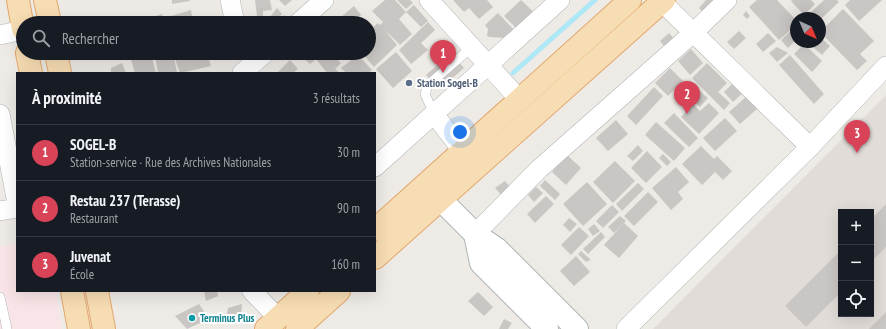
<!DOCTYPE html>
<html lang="fr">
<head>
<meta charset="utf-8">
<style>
  :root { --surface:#171b24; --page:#242831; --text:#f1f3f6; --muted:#9ea1a6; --line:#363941; --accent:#d84358 }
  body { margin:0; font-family:"PT Sans Narrow",sans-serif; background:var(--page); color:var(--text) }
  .controls { position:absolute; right:12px; bottom:12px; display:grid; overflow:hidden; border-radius:0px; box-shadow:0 4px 16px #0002 }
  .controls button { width:36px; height:36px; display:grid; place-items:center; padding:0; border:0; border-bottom:1px solid var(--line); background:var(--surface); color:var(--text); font:20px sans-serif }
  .compass { position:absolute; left:790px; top:12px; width:36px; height:36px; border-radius:50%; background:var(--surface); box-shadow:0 4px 16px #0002; rotate:136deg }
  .you { position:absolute; left:460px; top:132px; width:14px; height:14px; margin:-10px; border:3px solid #fff; border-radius:50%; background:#1a73e8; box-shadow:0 0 0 6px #1a73e833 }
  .badge { display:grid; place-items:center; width:26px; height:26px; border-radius:50%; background:var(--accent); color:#fff; font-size:13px; font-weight:700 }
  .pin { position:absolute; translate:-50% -33px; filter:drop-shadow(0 1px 2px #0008) }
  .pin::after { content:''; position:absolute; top:21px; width:14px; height:12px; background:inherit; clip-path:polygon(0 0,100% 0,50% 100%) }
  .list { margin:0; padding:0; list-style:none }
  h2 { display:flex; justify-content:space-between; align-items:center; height:52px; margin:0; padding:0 16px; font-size:17px }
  h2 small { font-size:13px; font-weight:400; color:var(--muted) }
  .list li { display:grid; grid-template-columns:26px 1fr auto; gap:12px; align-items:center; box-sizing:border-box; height:56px; padding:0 16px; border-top:1px solid var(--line) }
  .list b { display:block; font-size:15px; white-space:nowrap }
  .list p { margin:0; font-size:13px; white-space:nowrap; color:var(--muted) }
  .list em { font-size:13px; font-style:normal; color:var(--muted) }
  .icon { flex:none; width:22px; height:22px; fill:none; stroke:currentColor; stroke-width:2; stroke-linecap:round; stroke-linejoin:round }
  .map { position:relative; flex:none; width:886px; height:329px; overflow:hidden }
  .search { position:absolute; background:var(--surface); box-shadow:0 4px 16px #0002; left:16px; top:16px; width:360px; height:44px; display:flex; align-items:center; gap:10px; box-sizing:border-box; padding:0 14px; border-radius:22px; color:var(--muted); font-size:15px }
  .panel { position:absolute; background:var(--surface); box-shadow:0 4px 16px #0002; left:16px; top:72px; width:360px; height:220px; border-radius:0px }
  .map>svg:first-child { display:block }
</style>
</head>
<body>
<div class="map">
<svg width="886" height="329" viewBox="0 0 886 329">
  <rect width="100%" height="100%" fill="#eeebe6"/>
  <path fill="#e1dcd8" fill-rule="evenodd" d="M886,95V329H653ZM841,212H871V314H841Z"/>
  <path fill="#f9e5e7" d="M17,243V291H56L62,329H0V247Z"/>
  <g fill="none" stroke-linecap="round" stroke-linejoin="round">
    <path stroke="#aee7f6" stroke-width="5" d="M513,73L595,0"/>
  </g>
  <g fill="#cac6c3">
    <path d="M172,0H190V1L172,4Z"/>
    <path d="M255,0H270L272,10L263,11V16H257Z"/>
    <path d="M279,0H292L285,6Z"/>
    <path d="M385,0H395L406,12L399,19L412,34L400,45L384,29L397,45L374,67L362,53H369V31L378,23L380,25L383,22L372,11Z"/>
    <path d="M397,0H410L413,3L406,9Z"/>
    <path d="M453,0H487L493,7L479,19L469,8L464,12Z"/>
    <path d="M521,0L538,16L516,28L504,16Z"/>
    <path d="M706,0H720L705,14L699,8Z"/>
    <path d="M757,0H777L796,20V25L779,40L749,7Z"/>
    <path d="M792,0H811L815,4L804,15L791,1Z"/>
    <path d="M824,0H837L839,2L820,20V18H809L807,16Z"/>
    <path d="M850,0H882L859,21L845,5Z"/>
    <path d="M414,5L428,21L421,27L406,12Z"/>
    <path d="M354,6L361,15L353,23H347L341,17Z"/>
    <path d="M277,8L282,14L275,21L270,17Z"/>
    <path d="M843,9L874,41L860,54L867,61L857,70L820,32Z"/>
    <path d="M191,10L193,23H173L171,16Z"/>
    <path d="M746,11L750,16L747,19L743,15Z"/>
    <path d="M498,13L515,31L507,38L490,37L487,36L488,29L485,25Z"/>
    <path d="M162,14L164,23H144L142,20Z"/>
    <path d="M284,15L290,21L288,23H280L278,21Z"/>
    <path d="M128,18L129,23H113Z"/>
    <path d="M428,22L435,30L421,43L428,50L411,64L399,50Z"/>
    <path d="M793,29L796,32V40L788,48L781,40Z"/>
    <path d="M739,31L746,38L734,49L727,42Z"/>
    <path d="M669,33L677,42L667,50L660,41Z"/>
    <path d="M768,33L776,41L763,52L756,44Z"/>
    <path d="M820,37L830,46L822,55L807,42H820Z"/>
    <path d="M804,44L822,61L812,72L794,54Z"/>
    <path d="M777,47L788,53L777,62L769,53Z"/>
    <path d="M691,49L703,63L690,75L678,61Z"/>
    <path d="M396,52L412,71L393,88L376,69Z"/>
    <path d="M166,53H173L177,73H158L155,55Z"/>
    <path d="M173,53H207L211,66L180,73Z"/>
    <path d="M298,53H311L316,59L310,64Z"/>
    <path d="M321,53H331L341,63L335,69L340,73H327L316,59Z"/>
    <path d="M451,53L464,68L440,89L426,75Z"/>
    <path d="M358,55L372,70L369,73H346L341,68Z"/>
    <path d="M790,55L824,94L814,104L779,65Z"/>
    <path d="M152,58L156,73H135L131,60Z"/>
    <path d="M290,60L298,69L293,73H277Z"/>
    <path d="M122,63L126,73H111V68Z"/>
    <path d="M707,63L727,83L718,92L730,103L724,110L692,78Z"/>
    <path d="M670,68L683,81L668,96L655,83Z"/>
    <path d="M734,82L744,92L733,102L724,92Z"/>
    <path d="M690,83L708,98L700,107L682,91Z"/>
    <path d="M654,87L663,96L636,125L627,116Z"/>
    <path d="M747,96L758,108L740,124L729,112Z"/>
    <path d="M709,103L719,113L699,134L681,117L693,104L700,111Z"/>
    <path d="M674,113L698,138L689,147L664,123Z"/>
    <path d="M725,118L737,131L715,151L703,138Z"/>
    <path d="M616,120L628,134L608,151L596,138Z"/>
    <path d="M656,122L685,148L674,161L645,135Z"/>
    <path d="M638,145L643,151L633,161L627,156Z"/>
    <path d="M701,146L714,159L717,156L732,171L723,180L715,172L702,185L682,164Z"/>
    <path d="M647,151L662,167L646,183L631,168Z"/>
    <path d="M663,154L671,162L667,166L659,158Z"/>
    <path d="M567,155L581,168L566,185L552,172Z"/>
    <path d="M615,161L635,181L613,203L593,182Z"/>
    <path d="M676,167L689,182L678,192L683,199L671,210L652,188Z"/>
    <path d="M545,180L560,194L555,200L540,186Z"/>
    <path d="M505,181L514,192L505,199L495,188Z"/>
    <path d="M587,182L607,204L583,226L563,204Z"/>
    <path d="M638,183L644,189L622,211L616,204Z"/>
    <path d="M536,187L543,193L534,202L528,195Z"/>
    <path d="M648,192L658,202L634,226L624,216Z"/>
    <path d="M546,196L554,204L535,223L527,214Z"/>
    <path d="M886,204V247L871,262V219Z"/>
    <path d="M612,205L619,212L603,228L596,221Z"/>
    <path d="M620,216L626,221L614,233L608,227Z"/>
    <path d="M569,218L577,224L570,232L563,225Z"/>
    <path d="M624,223L638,236L619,258L604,245Z"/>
    <path d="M594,224L600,231L593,236L588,229Z"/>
    <path d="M579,227L589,236L571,255L561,245Z"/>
    <path d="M601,232L605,237L588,254L583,249Z"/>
    <path d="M841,250V292L806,327L785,306Z"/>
    <path d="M581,251L591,260L586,262L578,254Z"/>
    <path d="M576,256L590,272L574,286L560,271Z"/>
    <path d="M204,291H217L218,296L206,301Z"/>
    <path d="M478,292L493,307L484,316L468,301Z"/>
    <path d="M199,304L209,319L187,329L175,316Z"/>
    <path d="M242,304L241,317L226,318L228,308Z"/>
    <path d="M886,312V329H869Z"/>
    <path d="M504,319L512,323L508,329H499Z"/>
  </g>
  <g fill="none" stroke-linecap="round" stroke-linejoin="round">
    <g stroke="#b1b5b7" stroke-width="10">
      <g id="lane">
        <path d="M434,114L425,94L428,85L472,47"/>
        <path d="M0,297L7,329"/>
      </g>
    </g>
    <g stroke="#b1b5b7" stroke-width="20">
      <g id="street">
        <path d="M230,0L235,23"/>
        <path d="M429,0L520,100"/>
        <path d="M660,0L810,147"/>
        <path d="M298,23L324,0"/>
        <path d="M0,35L23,30"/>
        <path d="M242,73L265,53"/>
        <path d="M0,114L17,203"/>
        <path d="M434,114L471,162"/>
        <path d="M375,167L560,0"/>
        <path d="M0,211L17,208"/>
        <path d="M475,234L539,169L693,33L727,0"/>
        <path d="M252,291L278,318"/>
        <path d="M626,329L810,147L886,66"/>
      </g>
    </g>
    <g stroke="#b0b5b7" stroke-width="24">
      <g id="secondary">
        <path d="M428,187L475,234L497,249L577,329"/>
        <path d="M475,234L481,263L547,329"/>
      </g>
    </g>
    <g stroke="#e3a76b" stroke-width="24">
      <g id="primary">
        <path d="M18,0L23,29"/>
        <path d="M45,0L50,23"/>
        <path d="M27,53L31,73"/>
        <path d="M56,53L60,73"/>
        <path d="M375,230L630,0"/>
        <path d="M375,258L664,0"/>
        <path d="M72,291L79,329"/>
        <path d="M97,291L104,329"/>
        <path d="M266,329L308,291"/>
        <path d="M297,329L339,291"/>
      </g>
    </g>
    <use href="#lane" stroke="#fff" stroke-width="9"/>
    <use href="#street" stroke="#fff" stroke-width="19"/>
    <use href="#secondary" stroke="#fff" stroke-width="22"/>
    <use href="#primary" stroke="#f7ddb3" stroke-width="22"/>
  </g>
  <circle fill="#5c6f8a" stroke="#fff" stroke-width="1.5" cx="409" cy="83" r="4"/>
  <circle fill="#0f9aa8" stroke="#fff" stroke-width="1.5" cx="192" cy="318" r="4"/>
  <g text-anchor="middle" stroke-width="4" stroke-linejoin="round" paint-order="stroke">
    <g font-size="11" font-weight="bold" fill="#4e5e75" stroke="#fff" text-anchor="start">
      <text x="417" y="87">Station Sogel-B</text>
    </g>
    <g font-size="11" font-weight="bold" fill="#0d838f" stroke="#fff" text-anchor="start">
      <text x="200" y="322">Terminus Plus</text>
    </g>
  </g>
</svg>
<div class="controls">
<button>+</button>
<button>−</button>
<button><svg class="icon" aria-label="locate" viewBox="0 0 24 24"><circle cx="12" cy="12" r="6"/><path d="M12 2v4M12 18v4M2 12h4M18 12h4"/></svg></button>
</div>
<svg class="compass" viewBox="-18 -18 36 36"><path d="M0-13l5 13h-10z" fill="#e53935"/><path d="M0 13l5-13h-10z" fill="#9ea1a6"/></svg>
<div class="you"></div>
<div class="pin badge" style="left:443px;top:73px">1</div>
<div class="pin badge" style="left:687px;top:114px">2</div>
<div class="pin badge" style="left:857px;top:153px">3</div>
<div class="search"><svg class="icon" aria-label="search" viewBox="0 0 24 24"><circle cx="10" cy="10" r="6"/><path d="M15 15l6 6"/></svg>Rechercher</div>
<section class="panel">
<h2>À proximité<small>3 résultats</small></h2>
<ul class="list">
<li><span class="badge">1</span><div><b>SOGEL-B</b><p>Station-service · Rue des Archives Nationales</p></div><em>30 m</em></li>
<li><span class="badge">2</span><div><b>Restau 237 (Terasse)</b><p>Restaurant</p></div><em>90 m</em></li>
<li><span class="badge">3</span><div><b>Juvenat</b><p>École</p></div><em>160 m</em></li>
</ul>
</section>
</div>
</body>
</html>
